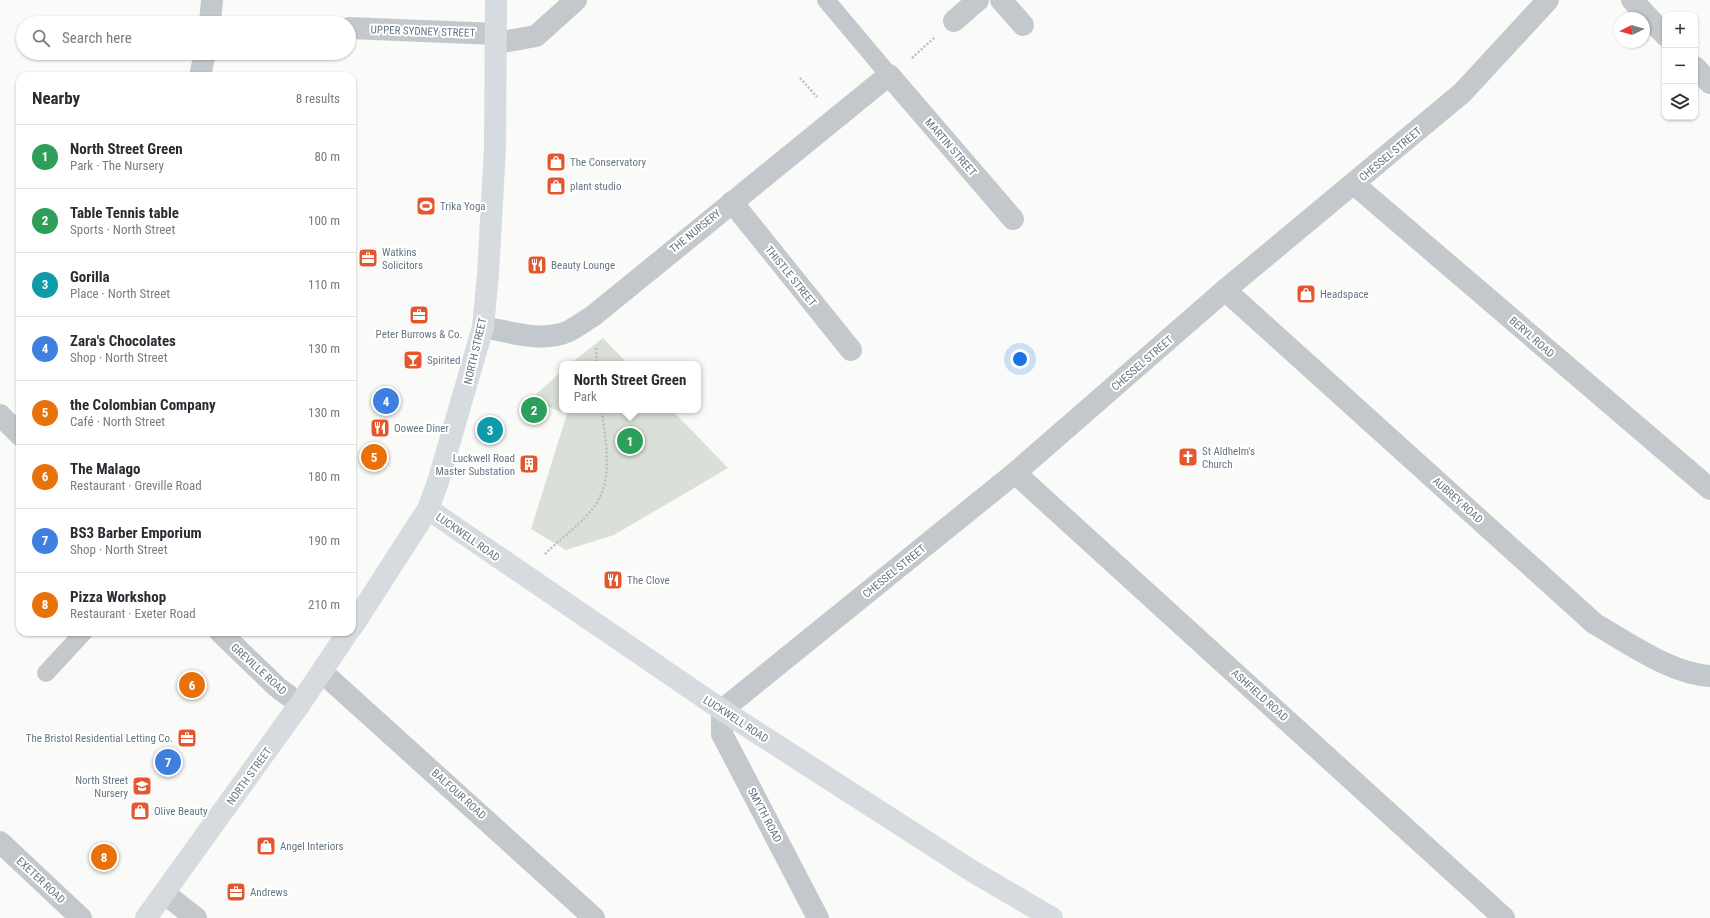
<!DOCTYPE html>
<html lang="en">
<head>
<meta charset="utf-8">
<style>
  :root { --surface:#fff; --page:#f2f2f3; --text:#2b2b33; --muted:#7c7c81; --line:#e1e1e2; --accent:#ea580c }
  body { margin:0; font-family:"Roboto Condensed",sans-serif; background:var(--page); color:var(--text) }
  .controls { position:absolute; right:12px; top:12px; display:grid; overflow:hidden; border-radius:8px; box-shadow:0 1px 3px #0004 }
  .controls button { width:36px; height:36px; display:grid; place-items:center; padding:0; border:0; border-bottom:1px solid var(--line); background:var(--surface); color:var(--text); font:20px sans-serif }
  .compass { position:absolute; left:1614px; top:12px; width:36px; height:36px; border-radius:50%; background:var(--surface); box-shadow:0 1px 3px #0004; rotate:264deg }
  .you { position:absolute; left:1020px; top:359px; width:14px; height:14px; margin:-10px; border:3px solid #fff; border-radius:50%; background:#1a73e8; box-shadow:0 0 0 6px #1a73e833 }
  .badge { display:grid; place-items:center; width:26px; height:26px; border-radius:50%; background:var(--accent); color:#fff; font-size:13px; font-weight:700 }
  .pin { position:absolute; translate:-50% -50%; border:2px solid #fff; box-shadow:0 1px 4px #0006 }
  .popup { position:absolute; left:559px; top:361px; width:142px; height:52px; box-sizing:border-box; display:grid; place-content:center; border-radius:8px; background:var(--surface); filter:drop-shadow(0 1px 3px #0005); font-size:13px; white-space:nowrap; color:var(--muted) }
  .popup b { font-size:15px; color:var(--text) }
  .popup::after { content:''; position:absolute; left:50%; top:100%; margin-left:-8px; border:8px solid transparent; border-top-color:var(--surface) }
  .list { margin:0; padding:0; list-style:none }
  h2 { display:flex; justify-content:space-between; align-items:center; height:52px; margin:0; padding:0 16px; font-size:17px }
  h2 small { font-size:13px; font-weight:400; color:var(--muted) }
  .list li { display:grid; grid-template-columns:26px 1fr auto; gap:12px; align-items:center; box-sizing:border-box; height:64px; padding:0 16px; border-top:1px solid var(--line) }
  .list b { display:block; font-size:15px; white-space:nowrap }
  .list p { margin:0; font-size:13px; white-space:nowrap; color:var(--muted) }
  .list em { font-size:13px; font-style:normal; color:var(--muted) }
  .icon { flex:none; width:22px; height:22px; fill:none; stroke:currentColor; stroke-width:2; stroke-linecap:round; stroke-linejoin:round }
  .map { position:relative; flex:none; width:1710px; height:918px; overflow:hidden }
  .search { position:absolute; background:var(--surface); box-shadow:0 1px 3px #0004; left:16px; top:16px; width:340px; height:44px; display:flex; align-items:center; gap:10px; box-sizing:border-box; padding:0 14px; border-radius:22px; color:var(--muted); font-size:15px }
  .panel { position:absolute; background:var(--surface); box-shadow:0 1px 3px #0004; left:16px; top:72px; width:340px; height:564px; border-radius:12px }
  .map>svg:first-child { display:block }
</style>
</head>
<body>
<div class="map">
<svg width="1710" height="918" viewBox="0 0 1710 918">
  <rect width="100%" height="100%" fill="#fafaf8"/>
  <g fill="#dadfd7">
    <path d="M603,338L628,364H570Z"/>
    <path d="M562,371V410H672L728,468L614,535L566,550L531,529L567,414L530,400Z"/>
  </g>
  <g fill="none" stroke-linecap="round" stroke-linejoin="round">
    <g stroke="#bbbfc2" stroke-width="2.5" stroke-dasharray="2 2" stroke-linecap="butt">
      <path d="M912,58L934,38"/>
      <path d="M800,78L817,97"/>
      <path d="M596,348L597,364"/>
      <path d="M545,554C561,538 583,523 596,504C614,477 605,440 602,410"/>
    </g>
    <g stroke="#c3c8cc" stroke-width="18">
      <path d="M826,0L889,75"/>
      <path d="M46,673L84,632"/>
    </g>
    <g stroke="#c3c8cc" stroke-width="22">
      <path d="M1001,0L1023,25"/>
      <path d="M1632,0L1665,35"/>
      <path d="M954,21L978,0"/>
      <path d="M210,23L212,0"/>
      <path d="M349,28L497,34"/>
      <path d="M497,43L536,36L576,0"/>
      <path d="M1695,67L1710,83"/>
      <path d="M200,76L205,53"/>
      <path d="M1354,184L1710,489"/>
      <path d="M732,202L851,350"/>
      <path d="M1225,290L1595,624C1629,643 1671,674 1710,676"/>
      <path d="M483,327C510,332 543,343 569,331C577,327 585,321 593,316L889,75L1013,219"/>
      <path d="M0,415L20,435"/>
      <path d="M1015,473L1504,918"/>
      <path d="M220,632L277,687L300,704"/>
      <path d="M322,672L594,918"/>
      <path d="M0,842L81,918"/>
      <path d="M164,893L196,918"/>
      <path d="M818,918L722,734V710L1015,473L1225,290L1462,93L1548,0"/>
    </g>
    <g stroke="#d6dbdf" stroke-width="22">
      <path d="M428,509L722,710L972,871L1052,918"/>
      <path d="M352,627L428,509L438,482L483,327L488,274L495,148L496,0"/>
      <path d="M146,918L300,704L348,632"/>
    </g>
  </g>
  <defs>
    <g id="shop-square" transform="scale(1)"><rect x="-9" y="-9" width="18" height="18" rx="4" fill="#e4572e" stroke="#fff"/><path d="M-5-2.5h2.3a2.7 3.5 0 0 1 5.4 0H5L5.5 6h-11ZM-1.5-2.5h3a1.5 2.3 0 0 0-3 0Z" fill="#fff"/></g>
    <g id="stadium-square" transform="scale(1)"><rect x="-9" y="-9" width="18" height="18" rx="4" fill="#e4572e" stroke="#fff"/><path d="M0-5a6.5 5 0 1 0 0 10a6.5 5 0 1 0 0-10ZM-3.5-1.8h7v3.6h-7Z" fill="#fff"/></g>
    <g id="office-square" transform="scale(1)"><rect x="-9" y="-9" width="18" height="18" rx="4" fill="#e4572e" stroke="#fff"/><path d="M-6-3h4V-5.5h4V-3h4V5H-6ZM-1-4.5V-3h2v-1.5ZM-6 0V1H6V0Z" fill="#fff"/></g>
    <g id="restaurant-square" transform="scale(1)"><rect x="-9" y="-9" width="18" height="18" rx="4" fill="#e4572e" stroke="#fff"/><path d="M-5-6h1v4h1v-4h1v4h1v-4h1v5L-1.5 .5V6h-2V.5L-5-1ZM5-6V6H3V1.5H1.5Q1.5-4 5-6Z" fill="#fff"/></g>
    <g id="bar-square" transform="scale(1)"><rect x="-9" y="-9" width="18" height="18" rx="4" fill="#e4572e" stroke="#fff"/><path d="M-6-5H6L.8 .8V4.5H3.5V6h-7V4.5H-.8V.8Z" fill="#fff"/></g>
    <g id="church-square" transform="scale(1)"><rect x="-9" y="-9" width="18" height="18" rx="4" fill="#e4572e" stroke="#fff"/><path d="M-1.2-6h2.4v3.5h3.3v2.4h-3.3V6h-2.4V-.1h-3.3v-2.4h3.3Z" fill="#fff"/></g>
    <g id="building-square" transform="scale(1)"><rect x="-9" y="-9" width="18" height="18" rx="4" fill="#e4572e" stroke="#fff"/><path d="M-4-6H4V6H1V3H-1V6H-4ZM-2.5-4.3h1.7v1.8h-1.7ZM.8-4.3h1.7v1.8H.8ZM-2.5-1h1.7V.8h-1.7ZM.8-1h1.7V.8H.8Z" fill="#fff"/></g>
    <g id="school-square" transform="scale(1)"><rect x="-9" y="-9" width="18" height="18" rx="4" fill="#e4572e" stroke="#fff"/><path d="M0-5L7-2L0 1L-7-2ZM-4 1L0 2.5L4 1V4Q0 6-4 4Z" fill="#fff"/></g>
  </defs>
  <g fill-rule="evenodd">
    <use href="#shop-square" x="556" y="162"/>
    <use href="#shop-square" x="556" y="186"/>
    <use href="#stadium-square" x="426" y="206"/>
    <use href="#office-square" x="368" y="258"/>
    <use href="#restaurant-square" x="537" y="265"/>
    <use href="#shop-square" x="1306" y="294"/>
    <use href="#office-square" x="419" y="315"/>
    <use href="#bar-square" x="413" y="360"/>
    <use href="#restaurant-square" x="380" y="428"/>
    <use href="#church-square" x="1188" y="457"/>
    <use href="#building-square" x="529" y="464"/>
    <use href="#restaurant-square" x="613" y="580"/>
    <use href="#office-square" x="187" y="738"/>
    <use href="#school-square" x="142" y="786"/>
    <use href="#shop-square" x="140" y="811"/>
    <use href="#shop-square" x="266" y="846"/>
    <use href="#office-square" x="236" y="892"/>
  </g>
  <g text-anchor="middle" stroke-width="4" stroke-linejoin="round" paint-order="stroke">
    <g font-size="11" fill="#657683" stroke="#fff">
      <text transform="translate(423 31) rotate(2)" y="4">UPPER SYDNEY STREET</text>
      <text transform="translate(951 147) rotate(49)" y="4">MARTIN STREET</text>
      <text transform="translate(1390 154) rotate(-40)" y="4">CHESSEL STREET</text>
      <text transform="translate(695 231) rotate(-39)" y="4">THE NURSERY</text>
      <text transform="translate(791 276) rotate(51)" y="4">THISTLE STREET</text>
      <text transform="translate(1532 337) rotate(41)" y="4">BERYL ROAD</text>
      <text transform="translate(475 351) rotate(-77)" y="4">NORTH STREET</text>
      <text transform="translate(1142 363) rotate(-41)" y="4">CHESSEL STREET</text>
      <text transform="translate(1458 500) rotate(42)" y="4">AUBREY ROAD</text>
      <text transform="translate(468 537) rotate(35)" y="4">LUCKWELL ROAD</text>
      <text transform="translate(894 571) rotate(-39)" y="4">CHESSEL STREET</text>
      <text transform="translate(259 669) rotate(42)" y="4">GREVILLE ROAD</text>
      <text transform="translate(1260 695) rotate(42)" y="4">ASHFIELD ROAD</text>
      <text transform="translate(736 719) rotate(33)" y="4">LUCKWELL ROAD</text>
      <text transform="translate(249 776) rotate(-54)" y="4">NORTH STREET</text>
      <text transform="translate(459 794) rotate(42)" y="4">BALFOUR ROAD</text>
      <text transform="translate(765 815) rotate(62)" y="4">SMYTH ROAD</text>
      <text transform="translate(41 880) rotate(43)" y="4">EXETER ROAD</text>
    </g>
    <g font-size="11" fill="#657683" stroke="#fff" text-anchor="start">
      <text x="570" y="166">The Conservatory</text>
      <text x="570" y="190">plant studio</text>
      <text x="440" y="210">Trika Yoga</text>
      <text x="382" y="256">Watkins<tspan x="382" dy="13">Solicitors</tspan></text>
      <text x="551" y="269">Beauty Lounge</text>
      <text x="1320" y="298">Headspace</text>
      <text x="419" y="338" text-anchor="middle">Peter Burrows &amp; Co.</text>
      <text x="427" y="364">Spirited</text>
      <text x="394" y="432">Oowee Diner</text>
      <text x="1202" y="455">St Aldhelm's<tspan x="1202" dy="13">Church</tspan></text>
      <text x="515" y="462" text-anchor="end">Luckwell Road<tspan x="515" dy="13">Master Substation</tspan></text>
      <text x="627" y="584">The Clove</text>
      <text x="173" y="742" text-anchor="end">The Bristol Residential Letting Co.</text>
      <text x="128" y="784" text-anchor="end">North Street<tspan x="128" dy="13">Nursery</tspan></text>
      <text x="154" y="815">Olive Beauty</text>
      <text x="280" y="850">Angel Interiors</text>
      <text x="250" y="896">Andrews</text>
    </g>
  </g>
</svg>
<div class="controls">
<button>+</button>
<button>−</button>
<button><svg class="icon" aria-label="layers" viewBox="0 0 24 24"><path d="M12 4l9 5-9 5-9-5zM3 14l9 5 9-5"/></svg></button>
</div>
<svg class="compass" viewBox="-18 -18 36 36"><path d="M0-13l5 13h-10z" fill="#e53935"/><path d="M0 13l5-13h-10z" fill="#7c7c81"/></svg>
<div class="you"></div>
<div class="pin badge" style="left:630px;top:441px;background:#2e9e5b">1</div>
<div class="popup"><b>North Street Green</b>Park</div>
<div class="pin badge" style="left:534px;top:410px;background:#2e9e5b">2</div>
<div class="pin badge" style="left:490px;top:430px;background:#0f9aa8">3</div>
<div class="pin badge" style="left:386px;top:401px;background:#3f7fe0">4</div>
<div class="pin badge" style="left:374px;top:457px;background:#e8710a">5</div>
<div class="pin badge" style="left:192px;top:685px;background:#e8710a">6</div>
<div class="pin badge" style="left:168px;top:762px;background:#3f7fe0">7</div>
<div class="pin badge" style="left:104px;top:857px;background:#e8710a">8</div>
<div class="search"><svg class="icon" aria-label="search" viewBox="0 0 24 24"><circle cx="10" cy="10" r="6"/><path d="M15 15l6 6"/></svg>Search here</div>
<section class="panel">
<h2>Nearby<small>8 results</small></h2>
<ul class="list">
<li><span class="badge" style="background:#2e9e5b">1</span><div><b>North Street Green</b><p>Park · The Nursery</p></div><em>80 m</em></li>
<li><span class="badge" style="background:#2e9e5b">2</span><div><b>Table Tennis table</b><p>Sports · North Street</p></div><em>100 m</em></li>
<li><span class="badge" style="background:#0f9aa8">3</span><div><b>Gorilla</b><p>Place · North Street</p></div><em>110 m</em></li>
<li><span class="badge" style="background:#3f7fe0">4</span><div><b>Zara's Chocolates</b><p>Shop · North Street</p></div><em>130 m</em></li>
<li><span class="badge" style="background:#e8710a">5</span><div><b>the Colombian Company</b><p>Café · North Street</p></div><em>130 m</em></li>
<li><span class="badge" style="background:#e8710a">6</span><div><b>The Malago</b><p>Restaurant · Greville Road</p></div><em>180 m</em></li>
<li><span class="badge" style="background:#3f7fe0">7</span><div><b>BS3 Barber Emporium</b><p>Shop · North Street</p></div><em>190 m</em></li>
<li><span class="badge" style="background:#e8710a">8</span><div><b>Pizza Workshop</b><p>Restaurant · Exeter Road</p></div><em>210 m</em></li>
</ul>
</section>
</div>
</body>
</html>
